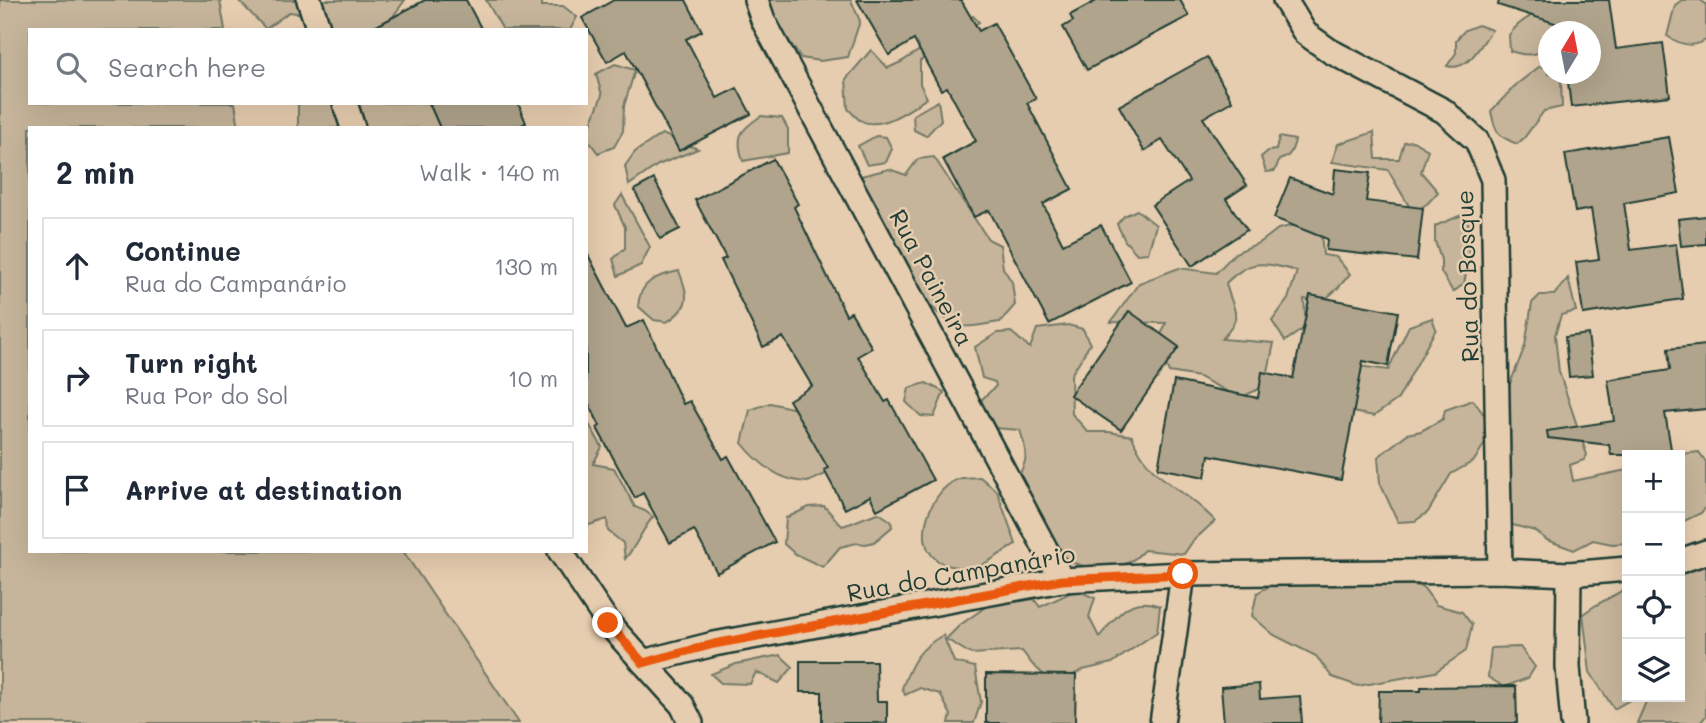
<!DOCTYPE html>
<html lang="en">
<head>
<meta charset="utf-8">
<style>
  :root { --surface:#fff; --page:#f6f6f7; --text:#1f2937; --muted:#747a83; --line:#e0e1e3 }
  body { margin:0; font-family:Mali,sans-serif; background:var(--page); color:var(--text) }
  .controls { position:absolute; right:21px; bottom:21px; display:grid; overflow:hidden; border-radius:0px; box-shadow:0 7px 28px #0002 }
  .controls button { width:63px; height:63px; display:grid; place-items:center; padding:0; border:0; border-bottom:2px solid var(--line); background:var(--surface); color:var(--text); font:35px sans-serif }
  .compass { position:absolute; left:1538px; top:21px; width:63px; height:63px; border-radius:50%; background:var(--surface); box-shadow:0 7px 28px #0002; rotate:10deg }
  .stop { position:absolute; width:21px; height:21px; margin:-16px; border:5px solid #ea580c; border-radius:50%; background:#fff }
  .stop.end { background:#ea580c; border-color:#fff; box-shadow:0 2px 7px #0008 }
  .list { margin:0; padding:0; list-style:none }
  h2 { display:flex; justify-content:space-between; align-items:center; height:91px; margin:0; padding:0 28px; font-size:30px }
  h2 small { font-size:23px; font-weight:400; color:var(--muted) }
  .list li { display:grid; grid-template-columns:46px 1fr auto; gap:21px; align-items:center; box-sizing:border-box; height:98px; margin:0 14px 14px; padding:0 14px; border:2px solid var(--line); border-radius:0px }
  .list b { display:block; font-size:26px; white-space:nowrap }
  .list p { margin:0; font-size:23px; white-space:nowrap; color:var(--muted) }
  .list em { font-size:23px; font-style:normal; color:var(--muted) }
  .icon { flex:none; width:38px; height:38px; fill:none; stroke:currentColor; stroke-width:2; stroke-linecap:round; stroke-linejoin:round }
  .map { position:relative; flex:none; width:1706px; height:723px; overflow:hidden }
  .search { position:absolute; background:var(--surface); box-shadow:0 7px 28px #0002; left:28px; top:28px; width:560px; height:77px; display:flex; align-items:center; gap:18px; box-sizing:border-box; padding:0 24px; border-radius:0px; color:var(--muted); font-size:26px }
  .panel { position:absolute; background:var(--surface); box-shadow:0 7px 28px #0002; left:28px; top:126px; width:560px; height:427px; border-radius:0px }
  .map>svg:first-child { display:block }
</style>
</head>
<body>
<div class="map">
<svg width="1706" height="723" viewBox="0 0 1706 723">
  <rect width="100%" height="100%" fill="#e7cdaf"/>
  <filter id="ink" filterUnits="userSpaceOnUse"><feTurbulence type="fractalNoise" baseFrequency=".0143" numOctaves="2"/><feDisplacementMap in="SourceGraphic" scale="14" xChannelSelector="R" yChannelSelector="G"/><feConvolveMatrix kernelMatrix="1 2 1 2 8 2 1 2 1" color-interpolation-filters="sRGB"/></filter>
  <g filter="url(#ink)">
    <g fill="#c6b59a" stroke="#727967" stroke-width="2">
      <path d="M0,0H220L225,30H30V103H235L239,128H30V551H403L519,723H0Z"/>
      <path d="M238,0H405L383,30H311L305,14L289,12L266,29Z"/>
      <path d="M486,0H542V6H563L577,17L570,30H503Z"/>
      <path d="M769,0H851L860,21L848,57L820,61L801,58L772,16Z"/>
      <path d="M1682,0H1700L1706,4V40C1692,48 1681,45 1667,36L1675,5Z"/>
      <path d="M1564,2L1559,31L1548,32V46C1536,57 1526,56 1510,51L1509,35C1522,16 1544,10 1564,2Z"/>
      <path d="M973,16L979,22L920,61V84L927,98C911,109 880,132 860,120C856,118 852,112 848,109L846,79L871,50L888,68L901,62Z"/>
      <path d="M1478,25L1492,30C1480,45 1469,72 1447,66L1456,53V40L1465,30Z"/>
      <path d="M615,64L635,70L624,106L623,131L614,147L598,153L586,137L602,95L596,74Z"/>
      <path d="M1539,67H1548V74H1557L1561,81L1562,107L1544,111L1524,138L1517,144C1497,136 1495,132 1491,111L1517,84Z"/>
      <path d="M938,101L941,120L926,136L914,130L913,115Z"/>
      <path d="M298,103H444L443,128H298Z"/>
      <path d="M761,116L782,118L788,129V153L743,161C735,136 740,130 761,116Z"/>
      <path d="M1374,132L1376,159H1399L1404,142L1413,141L1428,150L1421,172L1438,192L1428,203L1413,213L1388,170L1332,162L1338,144Z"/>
      <path d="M662,134L698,149L658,165L629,185L625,166L635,152Z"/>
      <path d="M876,136L886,137L892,149L886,162L867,165L858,146Z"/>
      <path d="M1279,137L1295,140C1292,152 1290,157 1279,160L1275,171L1266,172L1261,157L1268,151L1276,150Z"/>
      <path d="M934,157L988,239L1000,245L1003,268L1012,282L1015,305L1000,322C989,323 972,328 962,326C917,317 875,215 861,176L889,169L906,175L918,159Z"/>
      <path d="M622,195L650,247L641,265L618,276L613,259L625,248V227L615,205Z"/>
      <path d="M1137,210L1156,225L1148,253L1137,254L1125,241L1117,224L1124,216Z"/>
      <path d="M1467,213C1471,237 1469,260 1464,284L1453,292L1441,272V260L1435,241V226Z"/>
      <path d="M1307,222L1321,232L1323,255L1336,257L1350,274L1338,288L1321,303L1304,299L1306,327L1285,341L1272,321L1288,299L1297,271C1264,263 1252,257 1226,283C1233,313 1245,314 1222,339L1274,343L1265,386L1240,398L1199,377L1169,372L1157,344L1166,323L1111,322L1139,283L1179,268L1216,273L1235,253L1261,242L1278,229Z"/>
      <path d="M679,271C689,297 691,306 667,322L654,320L638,306C640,281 656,276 679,271Z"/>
      <path d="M1568,278L1576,311L1561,315L1555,335L1559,372L1587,455L1584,460L1570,465L1573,481L1627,470V543L1612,544L1593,540L1574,550L1547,540L1535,531L1505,523L1508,389L1525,346L1532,303L1540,295H1554Z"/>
      <path d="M1432,318L1436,329L1398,399L1374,416L1330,408L1313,360L1388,370L1409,326Z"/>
      <path d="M1068,325L1083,329L1090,344L1071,375L1072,414L1088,432H1109L1132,436C1149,482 1185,487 1215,521L1193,541L1184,554L1144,550C1121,575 1095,572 1066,560L1019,485C1019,470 1022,472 1025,461C1027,451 1023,440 1020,430L994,428L984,416L978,403L996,386L995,382L982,378L975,347L997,333L1011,332L1030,348L1037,329Z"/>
      <path d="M926,383L944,392L934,417L921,416L906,402L909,388Z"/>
      <path d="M1473,400L1485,416L1486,441L1474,461L1451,474L1428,512L1415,521L1398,522L1380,483L1378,457L1407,434L1421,431L1443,419L1445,410Z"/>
      <path d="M770,403L814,413L839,468L808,482C781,482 758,463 742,443L750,410Z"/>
      <path d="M589,424L602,447L593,464L614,468L635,507L645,511L653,517C641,531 638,544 625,559L623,543L608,531L607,519L586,526V425Z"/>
      <path d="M1699,452L1706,462V507L1701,513L1680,523V455H1671Z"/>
      <path d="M980,477L997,491L1016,544C1005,550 984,567 973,568C967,569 958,567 951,566C905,557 928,490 958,479C964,477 973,478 980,477Z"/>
      <path d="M824,506L842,526C855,523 865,516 879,513L891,521L892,527L874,542L866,544L857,543L840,547L823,567L795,554L784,544L786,518L809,507Z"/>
      <path d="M1706,565V716L1700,723H1637L1648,697H1680V570Z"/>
      <path d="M1282,579L1390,580L1423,587L1436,605L1462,612L1472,625L1466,651L1435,672L1358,686L1332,677L1316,656L1274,635L1252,616L1257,593Z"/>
      <path d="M1627,588V697H1635L1614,709L1590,672L1583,614L1596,605Z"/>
      <path d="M1076,590L1095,598L1089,617L1099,637C1117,616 1130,594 1160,606L1157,632L1112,663L1083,670L1054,684L1032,664L1022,651L971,654L946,639L960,625L987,606L1034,599L1040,607Z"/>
      <path d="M943,635L954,662L975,667L981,702L974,723H949L951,715L940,694L920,688L905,695L902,688C912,662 918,649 943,635Z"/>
      <path d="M1520,647L1535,667L1528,678L1504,687L1488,677L1491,648Z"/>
      <path d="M780,655L793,667L779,683L756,672L750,684L721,683L711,674L736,664Z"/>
    </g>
    <g fill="#b0a48c" stroke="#1f3d34" stroke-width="2">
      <path d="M425,0H466L482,30H369Z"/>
      <path d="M614,0H686L702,31L686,39L717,98L737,88L751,114L679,151L626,51L607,62L582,18Z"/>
      <path d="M857,0H961L979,31L994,23L1036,99L1027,103L1072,189L1043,204L1063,244L1101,225L1131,282L1049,324L989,210L974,217L943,159L976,141L947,87L941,90L914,40L889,55Z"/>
      <path d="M1098,0H1180L1189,16L1087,70L1063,27L1073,21L1070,15Z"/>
      <path d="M1499,0H1609L1616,49L1663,43L1670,96L1571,107L1567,74H1591V32H1583L1498,5Z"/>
      <path d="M1207,57L1232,101L1203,118L1247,185L1226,199L1247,230L1192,266L1152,205L1189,181L1162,140L1144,151L1119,106Z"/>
      <path d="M429,103H518L526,123L515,128H440Z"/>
      <path d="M1669,137L1679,193L1624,203L1631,250L1676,244L1683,299L1583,314L1576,262L1599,259L1591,209L1575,212L1565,154Z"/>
      <path d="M773,159L798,204L794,207L846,315L851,312L872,348L858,356L885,402L889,400L933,480L877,510L870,496L845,509L824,470L828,468L789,400L812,386L783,337L763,347L721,260L726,258L695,200Z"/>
      <path d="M1335,169L1370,173L1366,201L1423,208L1417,260L1326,250L1327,239L1274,218L1290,178L1333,194Z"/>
      <path d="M654,179L680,229L660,239L634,190Z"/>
      <path d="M1706,216V244L1681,246L1678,219Z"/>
      <path d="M586,251L626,328L644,320L683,404L690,401L723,459L728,456L775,542L717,573L694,530L670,543L643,493L635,498L597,428L600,426L586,398Z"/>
      <path d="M1310,295L1398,312L1388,366L1363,361L1341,480L1209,455L1205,477L1158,468L1174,381L1258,398L1262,372L1293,378Z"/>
      <path d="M1129,311L1179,347L1121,430L1070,395Z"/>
      <path d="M1588,334L1593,375L1569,377L1565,337Z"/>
      <path d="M1706,345V409L1665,413L1672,455H1611L1609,445L1548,438L1547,431L1614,421L1608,380L1670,370L1668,349Z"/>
      <path d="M800,661H876L877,701H887V723H822V692H800Z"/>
      <path d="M986,674L1076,675L1075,723H986Z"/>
      <path d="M1259,684L1260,699L1300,696L1302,723H1224L1221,687Z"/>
      <path d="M1516,686L1517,723H1378L1379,691H1421V687Z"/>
    </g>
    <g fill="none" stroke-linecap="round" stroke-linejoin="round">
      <g stroke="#1f3d34" stroke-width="28">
        <g id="street">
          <path d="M309,0L319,30"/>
          <path d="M756,0L763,20L1062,580"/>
          <path d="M1285,0L1305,33L1330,51L1444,111L1477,141L1493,180L1500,571"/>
          <path d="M345,103L353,128"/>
          <path d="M560,551L608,623L682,705L691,723"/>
          <path d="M1680,561L1706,552"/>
          <path d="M1569,574L1568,667L1573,723"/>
          <path d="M643,662L714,644L1062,580L1183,574L1500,571L1569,574L1627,569"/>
          <path d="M1162,723L1183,574"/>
        </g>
      </g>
      <use href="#street" stroke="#e7cdaf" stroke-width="23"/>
    </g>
  </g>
  <g fill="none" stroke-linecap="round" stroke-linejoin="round" filter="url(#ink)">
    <path stroke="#ea580c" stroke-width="9" d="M608,623L643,663L714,644L1062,580L1183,574"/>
  </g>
  <g text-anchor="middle" stroke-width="5" stroke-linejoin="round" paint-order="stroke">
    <g font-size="24" fill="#1f3d34" stroke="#e7cdaf">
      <text transform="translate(1468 276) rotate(-92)" y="8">Rua do Bosque</text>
      <text transform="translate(931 278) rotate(62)" y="8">Rua Paineira</text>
      <text transform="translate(961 574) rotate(-10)" y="8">Rua do Campanário</text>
    </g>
  </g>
</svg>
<div class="controls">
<button>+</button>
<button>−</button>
<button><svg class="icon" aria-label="locate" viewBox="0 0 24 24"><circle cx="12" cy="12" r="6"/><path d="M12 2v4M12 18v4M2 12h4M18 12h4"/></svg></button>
<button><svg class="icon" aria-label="layers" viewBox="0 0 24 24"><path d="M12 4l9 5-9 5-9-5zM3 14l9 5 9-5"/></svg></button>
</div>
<svg class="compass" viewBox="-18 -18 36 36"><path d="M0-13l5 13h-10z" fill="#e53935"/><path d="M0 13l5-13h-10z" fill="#747a83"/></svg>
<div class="stop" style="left:1183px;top:574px"></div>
<div class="stop end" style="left:608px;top:623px"></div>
<div class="search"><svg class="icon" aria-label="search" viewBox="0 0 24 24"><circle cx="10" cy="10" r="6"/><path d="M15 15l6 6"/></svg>Search here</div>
<section class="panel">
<h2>2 min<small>Walk · 140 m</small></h2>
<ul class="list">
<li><svg class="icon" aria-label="ahead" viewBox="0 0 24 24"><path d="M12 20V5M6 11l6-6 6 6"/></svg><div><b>Continue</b><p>Rua do Campanário</p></div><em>130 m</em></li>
<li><svg class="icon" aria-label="right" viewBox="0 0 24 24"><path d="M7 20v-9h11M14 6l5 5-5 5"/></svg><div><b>Turn right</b><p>Rua Por do Sol</p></div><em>10 m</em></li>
<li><svg class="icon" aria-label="arrive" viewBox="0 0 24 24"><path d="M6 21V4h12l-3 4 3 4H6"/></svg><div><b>Arrive at destination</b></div></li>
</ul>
</section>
</div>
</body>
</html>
